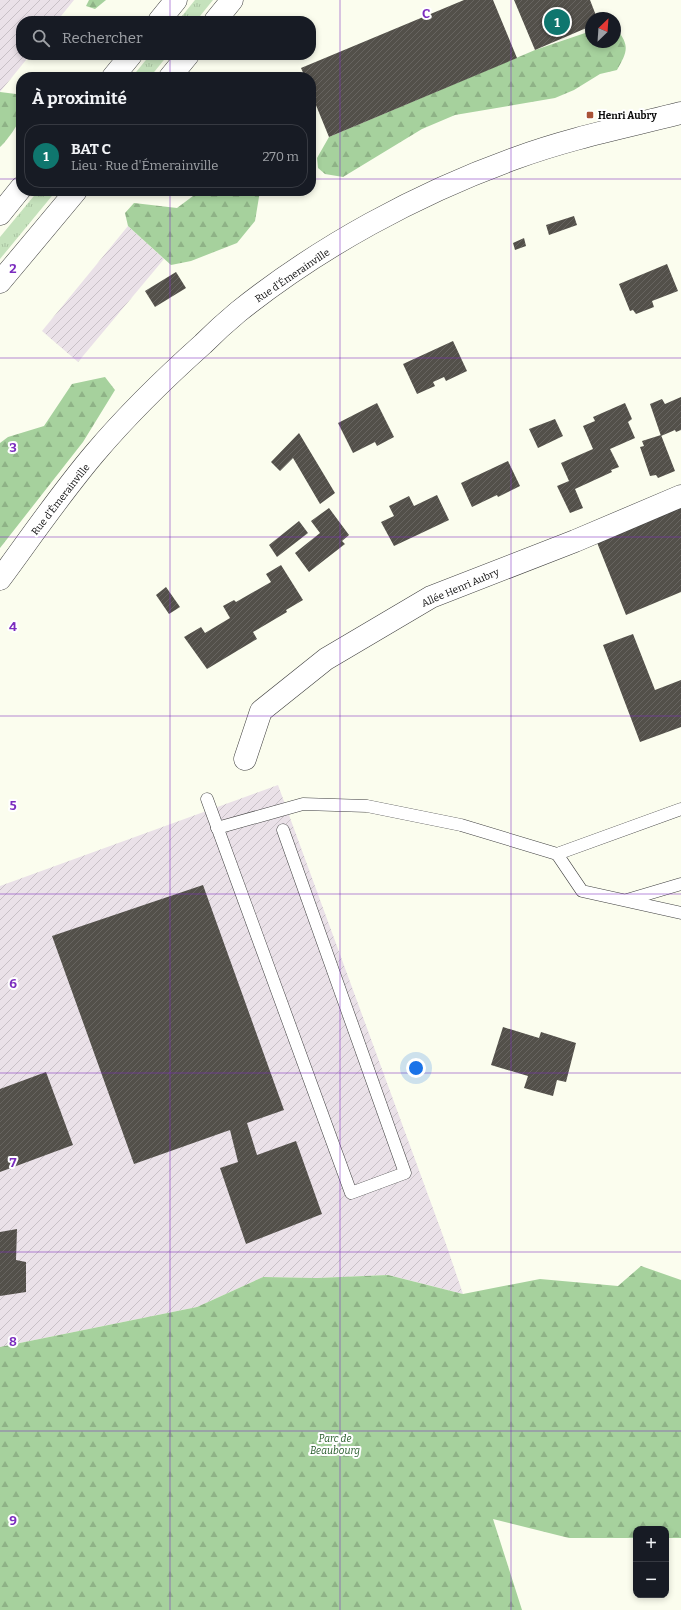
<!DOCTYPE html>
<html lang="fr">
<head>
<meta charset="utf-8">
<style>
  :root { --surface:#171b24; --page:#20242c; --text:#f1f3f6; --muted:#9ea1a6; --line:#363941; --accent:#0f766e }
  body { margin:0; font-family:Bitter,serif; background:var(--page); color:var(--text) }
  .controls { position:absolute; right:12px; bottom:12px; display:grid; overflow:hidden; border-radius:8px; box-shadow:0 2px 6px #0003 }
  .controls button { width:36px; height:36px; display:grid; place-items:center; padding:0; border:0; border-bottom:1px solid var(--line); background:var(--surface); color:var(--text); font:20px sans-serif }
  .compass { position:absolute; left:585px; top:12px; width:36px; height:36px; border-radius:50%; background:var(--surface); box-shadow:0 2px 6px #0003; rotate:25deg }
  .you { position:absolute; left:416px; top:1068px; width:14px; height:14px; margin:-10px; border:3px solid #fff; border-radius:50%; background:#1a73e8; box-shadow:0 0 0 6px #1a73e833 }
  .badge { display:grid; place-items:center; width:26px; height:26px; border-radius:50%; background:var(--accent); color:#fff; font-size:13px; font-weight:700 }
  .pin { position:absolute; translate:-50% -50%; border:2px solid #fff; box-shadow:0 1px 4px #0006 }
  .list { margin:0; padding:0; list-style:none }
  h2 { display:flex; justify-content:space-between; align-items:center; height:52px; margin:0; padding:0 16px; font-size:17px }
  h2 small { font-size:13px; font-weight:400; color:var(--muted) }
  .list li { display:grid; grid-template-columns:26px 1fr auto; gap:12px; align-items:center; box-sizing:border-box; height:64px; margin:0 8px 8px; padding:0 8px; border:1px solid var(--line); border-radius:16px }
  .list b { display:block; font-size:15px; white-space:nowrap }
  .list p { margin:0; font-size:13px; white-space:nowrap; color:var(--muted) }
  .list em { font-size:13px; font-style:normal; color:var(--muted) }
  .icon { flex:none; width:22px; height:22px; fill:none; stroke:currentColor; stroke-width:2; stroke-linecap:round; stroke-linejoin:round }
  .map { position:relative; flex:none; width:681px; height:1610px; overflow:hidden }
  .search { position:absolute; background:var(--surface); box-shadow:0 2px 6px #0003; left:16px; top:16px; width:300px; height:44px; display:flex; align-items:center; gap:10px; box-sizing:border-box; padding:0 14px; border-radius:16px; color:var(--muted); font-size:15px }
  .panel { position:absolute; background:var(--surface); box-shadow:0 2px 6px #0003; left:16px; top:72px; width:300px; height:124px; border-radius:16px }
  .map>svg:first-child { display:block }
</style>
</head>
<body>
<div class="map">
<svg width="681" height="1610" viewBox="0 0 681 1610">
  <defs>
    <pattern id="industrial-furrows" width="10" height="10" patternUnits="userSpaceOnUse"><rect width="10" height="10" fill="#eae1e8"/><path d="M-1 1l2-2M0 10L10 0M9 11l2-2" fill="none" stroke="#c8c0c6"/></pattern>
    <pattern id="grass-tufts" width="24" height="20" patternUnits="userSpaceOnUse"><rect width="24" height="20" fill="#c5e2bc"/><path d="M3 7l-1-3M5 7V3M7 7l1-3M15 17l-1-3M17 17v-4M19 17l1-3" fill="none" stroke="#a8c1a0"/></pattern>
    <pattern id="forest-firs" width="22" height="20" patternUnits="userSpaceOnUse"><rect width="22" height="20" fill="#a6d19d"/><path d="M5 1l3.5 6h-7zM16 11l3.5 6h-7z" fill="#8eb286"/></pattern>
    <pattern id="building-hatch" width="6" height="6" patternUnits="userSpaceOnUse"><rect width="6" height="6" fill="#53504a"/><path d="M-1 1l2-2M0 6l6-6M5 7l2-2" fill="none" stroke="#676460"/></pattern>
  </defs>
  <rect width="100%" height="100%" fill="#fbfdee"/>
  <g fill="url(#industrial-furrows)">
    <path d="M0,0H74L57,21H21V55H30L0,92Z"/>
    <path d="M128,226L164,259L78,362L42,331Z"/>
    <path d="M278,785L446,1244L463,1294L388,1275L317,1278L263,1277L197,1307L0,1347V886Z"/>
  </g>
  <g fill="url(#grass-tufts)">
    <path d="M195,0H213L196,21H178Z"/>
    <path d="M150,55H168L150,77H132Z"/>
    <path d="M38,191H56L0,259V237Z"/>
  </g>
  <g fill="url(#forest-firs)">
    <path d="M89,0H106L95,9L86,6Z"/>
    <path d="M615,30H617C631,46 626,54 617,70L600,74L574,90L555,98L455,115L422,129L343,177L325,174L318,168L317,158L329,137L535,50L591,31V42H615Z"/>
    <path d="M0,92L16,94C18,100 22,108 21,115C20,123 6,142 0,147Z"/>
    <path d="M197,191H260L255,221L237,243L191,261L171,265L128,226L125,213L134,203L177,208L197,193Z"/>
    <path d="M105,377L115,390L83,442L0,548V443L8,437L44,426L72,384Z"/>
    <path d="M641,1266L681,1280V1538H666V1529H636V1538H569L493,1519L522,1610H0V1347L197,1307L263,1277L317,1278L388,1275L463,1294L540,1279L618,1286Z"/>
  </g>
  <g fill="url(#building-hatch)">
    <path d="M464,0H493L517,58L329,137L311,93V77H305L301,68Z"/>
    <path d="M514,0H590L597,18H591V26L535,50Z"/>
    <path d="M574,216L577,225L549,235L546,225Z"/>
    <path d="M524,238L526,246L515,250L513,243Z"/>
    <path d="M667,264L678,291L652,301L654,307L636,314L633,310L630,311L619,284Z"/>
    <path d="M176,272L186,288L155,307L145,291Z"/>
    <path d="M453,341L467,371L446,381L444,377L433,382L435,386L417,394L403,364Z"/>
    <path d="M681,397V430L676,432L675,430L661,436L650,404L662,399L665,404Z"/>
    <path d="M377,403L394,437L377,446L375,442L353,453L338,423Z"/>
    <path d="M625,403L632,419L628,422L635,438L610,449L619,467L611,470L612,472L575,489L583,508L570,513L557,486L569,481L561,463L593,449L583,426L595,421L593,417Z"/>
    <path d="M555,419L563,436L538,448L529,429Z"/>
    <path d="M299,433L335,493L320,504L293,458L280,471L271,462Z"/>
    <path d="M661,435L675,471L658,478L656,475L650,476L640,447L644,446L642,441Z"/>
    <path d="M508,461L520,486L498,497L497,495L472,507L461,483Z"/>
    <path d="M437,495L449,520L394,546L381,522L394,516L389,506L409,496L414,506Z"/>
    <path d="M681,507V592L626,615L596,540Z"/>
    <path d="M329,508L349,535L342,541L345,544L309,572L295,553L320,533L311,521Z"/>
    <path d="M299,521L308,533L277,557L269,545Z"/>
    <path d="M281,565L303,600L286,610L287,612L253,632L257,639L207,669L184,637L201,627L205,633L230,618L223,606L234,600L236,602L271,582L266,574Z"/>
    <path d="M166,587L180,607L169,614L156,595Z"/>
    <path d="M633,634L655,690L681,680V727L640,742L603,645Z"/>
    <path d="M203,885L284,1110L247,1123L257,1155L296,1141L322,1214L246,1244L220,1168L238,1162L230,1130L134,1164L52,936Z"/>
    <path d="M503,1027L539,1038L541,1032L576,1043L566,1082L557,1080L553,1096L524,1088L528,1076L491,1065Z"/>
    <path d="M46,1072L73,1145L0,1172V1089Z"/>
    <path d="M17,1229L16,1260L26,1262V1292L0,1296V1232Z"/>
  </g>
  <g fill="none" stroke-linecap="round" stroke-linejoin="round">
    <g stroke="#3f3f3f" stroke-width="13">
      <g id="service">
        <path d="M207,799L351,1193L405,1173L283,830"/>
        <path d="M217,828L303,804L367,806L461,825L557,854L681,809"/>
        <path d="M557,854L582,891L681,913"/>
        <path d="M627,900L681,884"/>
      </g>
    </g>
    <g stroke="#3f3f3f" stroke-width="23">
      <g id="minor">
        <path d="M0,579C31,537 61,493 95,453C128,414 165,378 203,344C214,333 226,322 238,312C319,247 418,193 516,158C570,138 626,127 681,113"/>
        <path d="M245,759L261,711L326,659L431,597L575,541L681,496"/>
      </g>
    </g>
    <g stroke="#3f3f3f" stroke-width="23">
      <g id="tertiary">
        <path d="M159,21L176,0"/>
        <path d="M215,21L232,0"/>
        <path d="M113,77L131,55"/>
        <path d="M170,77L188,55"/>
        <path d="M0,214L21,188"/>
        <path d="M0,282L76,191"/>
      </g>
    </g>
    <use href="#service" stroke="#fff" stroke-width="12"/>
    <use href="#minor" stroke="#fff" stroke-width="22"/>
    <use href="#tertiary" stroke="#fff" stroke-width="22"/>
  </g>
  <path fill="none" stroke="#7b2cbf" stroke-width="1" stroke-opacity="0.55" d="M170,0V21M340,0V1610M511,0V1610M170,55V77M0,179H21M311,179H681M170,191V1610M0,358H681M0,537H681M0,716H681M0,894H681M0,1073H681M0,1252H681M0,1431H681"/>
  <rect fill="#a95237" stroke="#fff" stroke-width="1.5" x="586" y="111" width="8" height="8" rx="2"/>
  <g text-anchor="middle" stroke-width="4" stroke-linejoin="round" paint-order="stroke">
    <g font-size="10" font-weight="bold" fill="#0c0c0c" stroke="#fff" text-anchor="start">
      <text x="598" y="119">Henri Aubry</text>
    </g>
    <g font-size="10" fill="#0c0c0c" stroke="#fff">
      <text transform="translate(292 275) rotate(-34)" y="4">Rue d'Émerainville</text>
      <text transform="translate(60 499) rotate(-52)" y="4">Rue d'Émerainville</text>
      <text transform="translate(460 587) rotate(-23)" y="4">Allée Henri Aubry</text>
    </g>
    <g font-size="10" font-style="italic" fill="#265b29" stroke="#fff">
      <text x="335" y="1442">Parc de<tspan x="335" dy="12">Beaubourg</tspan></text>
    </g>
  </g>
  <g font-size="13" text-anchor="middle" font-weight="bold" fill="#7b2cbf" stroke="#fff" stroke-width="4" stroke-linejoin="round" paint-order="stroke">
    <text x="426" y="18">C</text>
    <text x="13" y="273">2</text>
    <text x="13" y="452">3</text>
    <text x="13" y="631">4</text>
    <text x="13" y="810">5</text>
    <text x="13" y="988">6</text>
    <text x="13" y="1167">7</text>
    <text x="13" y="1346">8</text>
    <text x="13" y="1525">9</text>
  </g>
</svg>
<div class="controls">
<button>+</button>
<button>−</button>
</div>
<svg class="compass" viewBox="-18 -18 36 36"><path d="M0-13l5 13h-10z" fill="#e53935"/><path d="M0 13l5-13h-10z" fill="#9ea1a6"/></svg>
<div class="you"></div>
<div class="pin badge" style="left:557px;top:22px">1</div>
<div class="search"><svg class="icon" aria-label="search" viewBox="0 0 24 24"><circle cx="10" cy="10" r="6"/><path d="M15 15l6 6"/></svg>Rechercher</div>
<section class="panel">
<h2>À proximité<small></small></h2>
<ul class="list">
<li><span class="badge">1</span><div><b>BAT C</b><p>Lieu · Rue d'Émerainville</p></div><em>270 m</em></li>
</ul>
</section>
</div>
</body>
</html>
